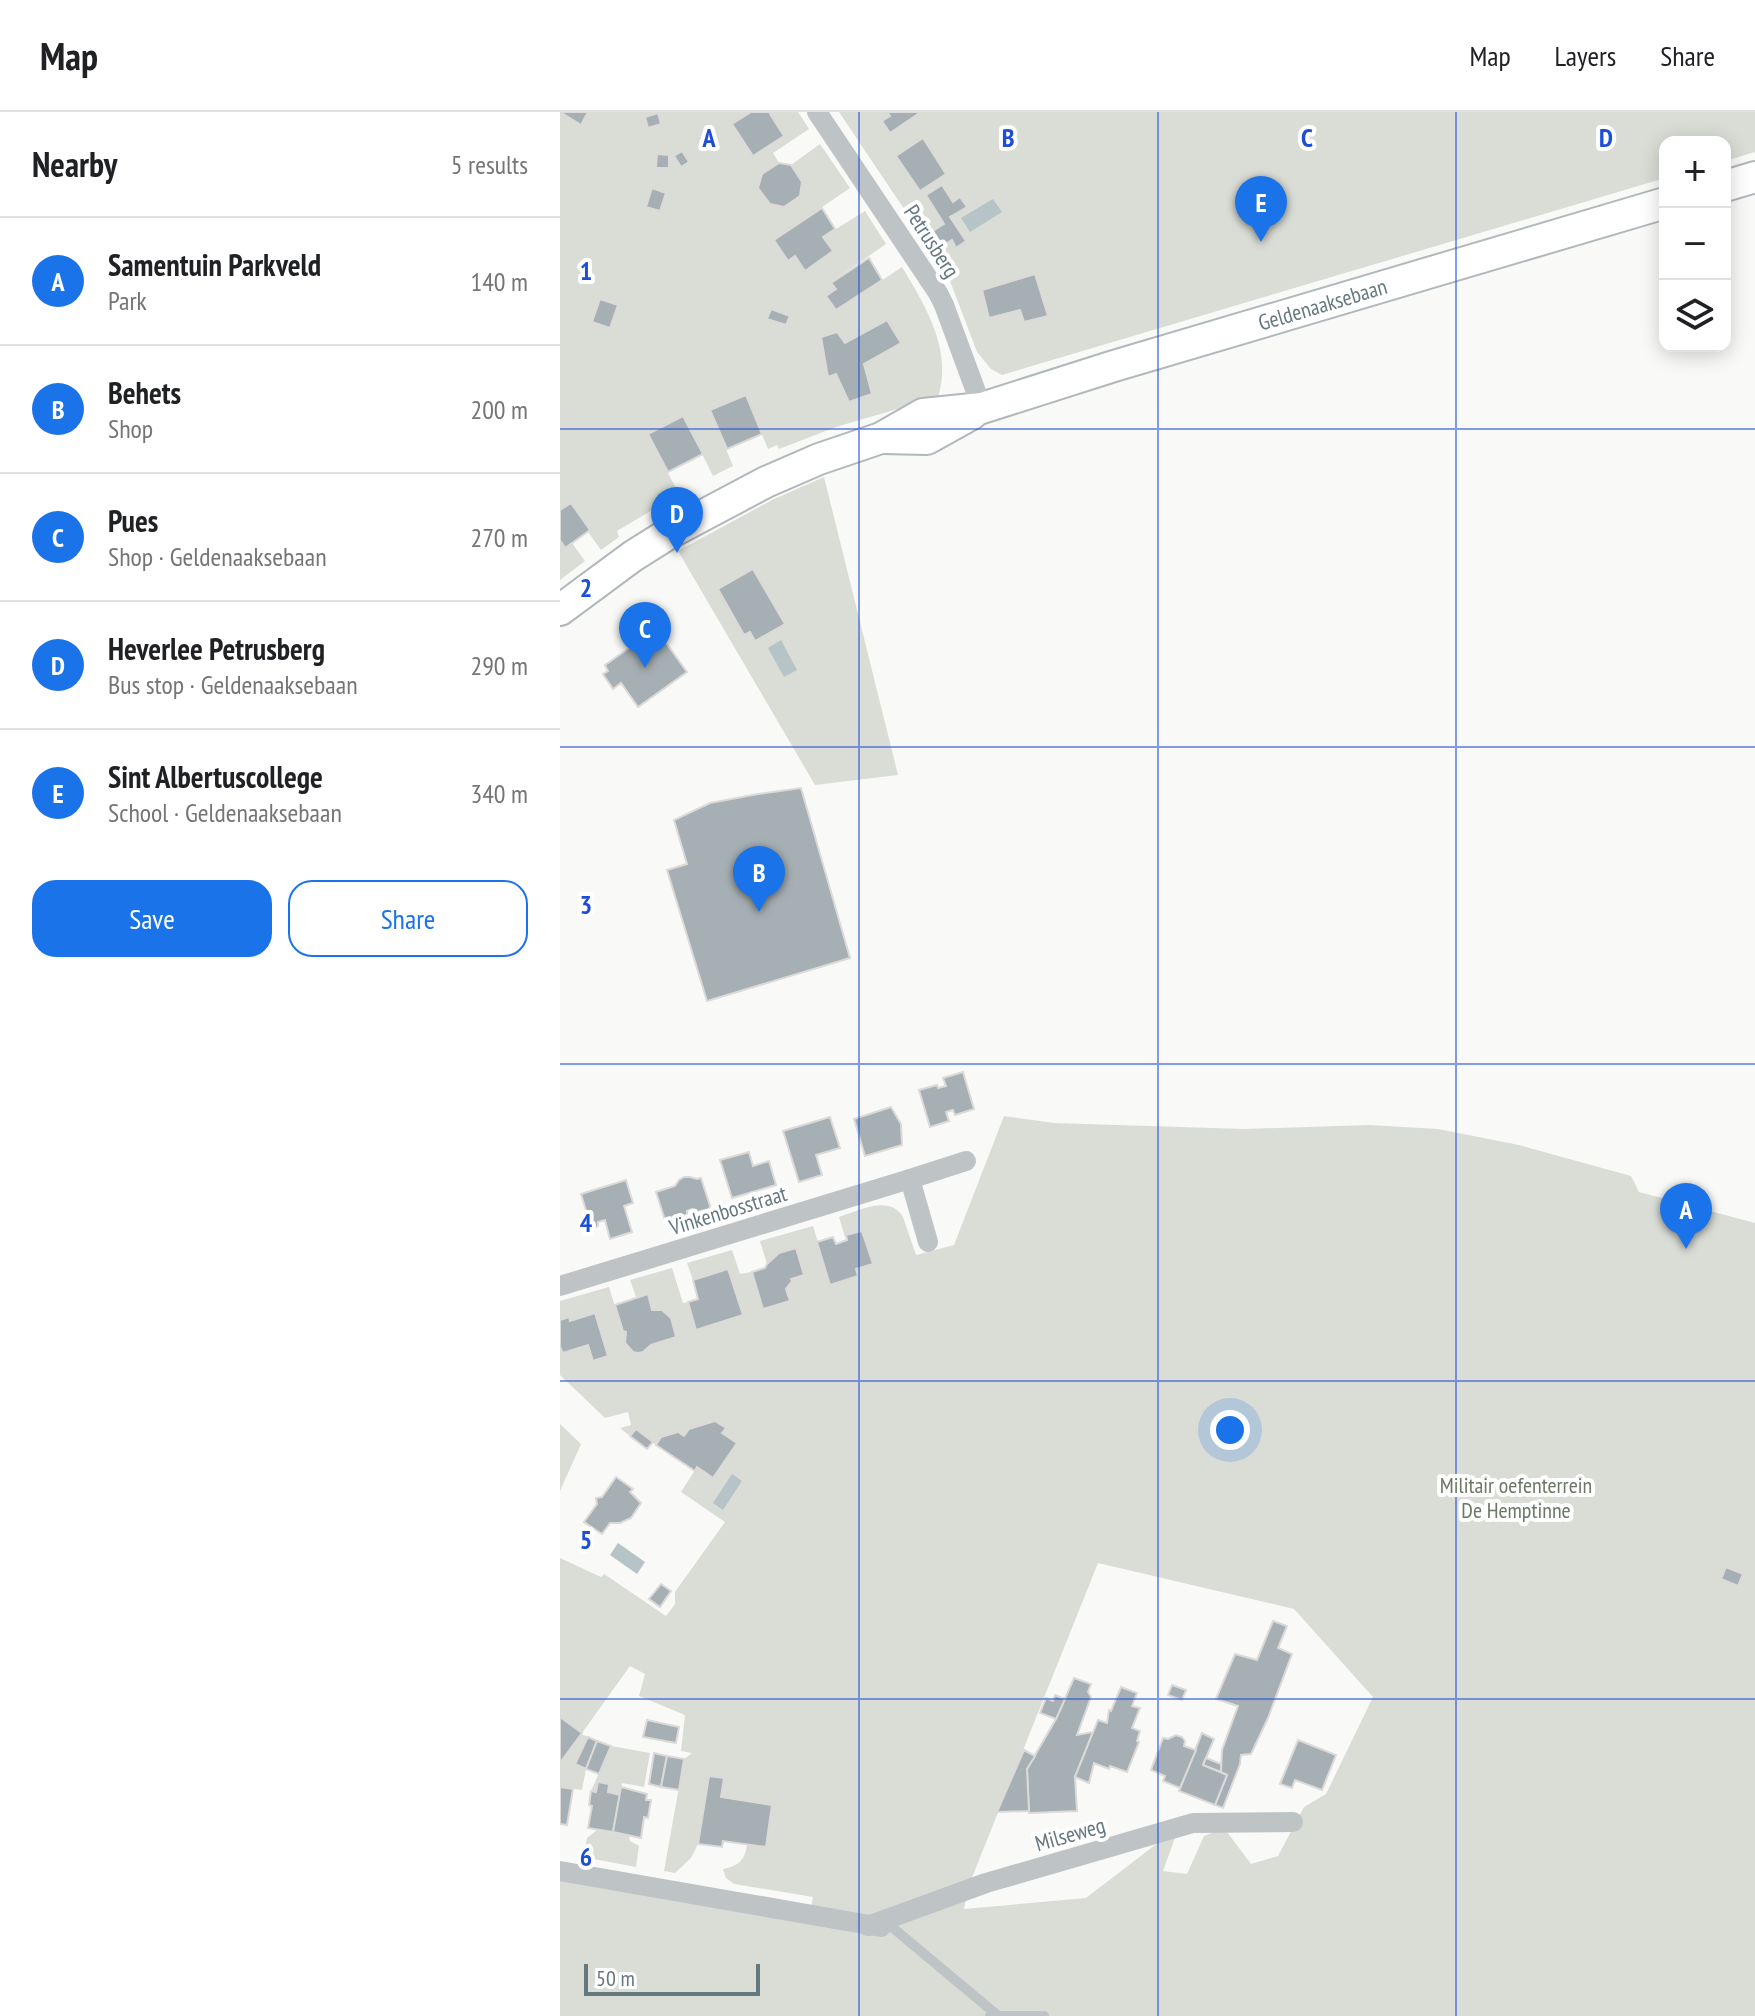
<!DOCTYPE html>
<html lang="en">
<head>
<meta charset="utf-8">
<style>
  :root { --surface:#fff; --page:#f2f2f2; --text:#202124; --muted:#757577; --line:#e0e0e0; --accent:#1a73e8 }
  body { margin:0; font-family:"PT Sans Narrow",sans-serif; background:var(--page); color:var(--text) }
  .controls { position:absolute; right:24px; top:24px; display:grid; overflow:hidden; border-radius:16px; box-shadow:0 4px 20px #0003 }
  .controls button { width:72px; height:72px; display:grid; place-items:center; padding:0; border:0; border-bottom:2px solid var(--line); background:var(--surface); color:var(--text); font:40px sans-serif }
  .scale { position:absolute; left:24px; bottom:20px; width:176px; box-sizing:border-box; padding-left:8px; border:4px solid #66787f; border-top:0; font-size:22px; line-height:28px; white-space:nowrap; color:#66787f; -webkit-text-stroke:6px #fff; paint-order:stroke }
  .you { position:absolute; left:670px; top:1318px; width:28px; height:28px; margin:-20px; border:6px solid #fff; border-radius:50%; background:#1a73e8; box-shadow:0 0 0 12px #1a73e833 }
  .badge { display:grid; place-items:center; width:52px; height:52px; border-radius:50%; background:var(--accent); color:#fff; font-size:26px; font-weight:700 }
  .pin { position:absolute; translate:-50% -66px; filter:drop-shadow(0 2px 4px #0008) }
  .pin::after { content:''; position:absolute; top:42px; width:28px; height:24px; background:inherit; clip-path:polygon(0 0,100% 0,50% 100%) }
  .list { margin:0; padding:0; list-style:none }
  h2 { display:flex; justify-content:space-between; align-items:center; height:104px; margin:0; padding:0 32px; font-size:34px }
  h2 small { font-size:26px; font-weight:400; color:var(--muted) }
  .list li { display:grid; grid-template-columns:52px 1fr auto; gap:24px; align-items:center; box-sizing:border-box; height:128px; padding:0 32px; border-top:2px solid var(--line) }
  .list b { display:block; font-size:30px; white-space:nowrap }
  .list p { margin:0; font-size:26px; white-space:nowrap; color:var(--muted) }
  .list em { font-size:26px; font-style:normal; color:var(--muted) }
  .actions { display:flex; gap:16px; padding:24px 32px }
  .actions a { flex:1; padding:18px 0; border:2px solid var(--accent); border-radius:24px; text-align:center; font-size:28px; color:var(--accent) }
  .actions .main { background:var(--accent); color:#fff }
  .icon { flex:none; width:44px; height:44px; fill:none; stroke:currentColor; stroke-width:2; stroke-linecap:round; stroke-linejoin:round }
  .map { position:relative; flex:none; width:1195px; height:1904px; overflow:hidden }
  header { display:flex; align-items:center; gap:48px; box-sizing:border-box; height:112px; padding:0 40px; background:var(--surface); border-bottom:2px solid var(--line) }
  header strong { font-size:38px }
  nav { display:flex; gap:44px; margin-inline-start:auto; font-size:28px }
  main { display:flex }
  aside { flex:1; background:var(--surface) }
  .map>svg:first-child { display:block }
</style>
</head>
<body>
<header>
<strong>Map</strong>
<nav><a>Map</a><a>Layers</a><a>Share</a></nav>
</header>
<main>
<aside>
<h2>Nearby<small>5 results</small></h2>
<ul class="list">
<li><span class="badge">A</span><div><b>Samentuin Parkveld</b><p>Park</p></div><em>140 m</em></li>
<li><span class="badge">B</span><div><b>Behets</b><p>Shop</p></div><em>200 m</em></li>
<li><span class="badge">C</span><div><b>Pues</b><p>Shop · Geldenaaksebaan</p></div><em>270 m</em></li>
<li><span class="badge">D</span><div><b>Heverlee Petrusberg</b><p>Bus stop · Geldenaaksebaan</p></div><em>290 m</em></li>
<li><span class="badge">E</span><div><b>Sint Albertuscollege</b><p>School · Geldenaaksebaan</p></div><em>340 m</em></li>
</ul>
<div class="actions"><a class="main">Save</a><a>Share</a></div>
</aside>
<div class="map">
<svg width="1195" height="1904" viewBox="0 0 1195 1904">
  <rect width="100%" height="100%" fill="#f9f9f7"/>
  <g fill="#daddd6" fill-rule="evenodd">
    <path d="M28,0H191L172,12L213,0H238L249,17L213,41L219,51L202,62L198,76L224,95L240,84L242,70L231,53L260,32L290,76L214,128L228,149L235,144L245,158L273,140L263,125L305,99L326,132L271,170L276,177L267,184L277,198L342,155C365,193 393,238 378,285L276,315L219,337L217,333L208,337L186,283L150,298L173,354L153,364L123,304L88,323L119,382L57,419L59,425L41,438L28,420L30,418L11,391L0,398V1L21,13Z"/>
    <path d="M279,0H1195V40L1165,49V30H1105V66L442,263L431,257L417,240L387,161Z"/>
    <path d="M264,365L338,663L255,673L118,439L212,388Z"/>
    <path d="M0,428L5,435L12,431L25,449L0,468Z"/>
    <path d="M444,1004L494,1011L684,1017L809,1013L878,1017L959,1033L1071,1064L1079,1080L1195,1111V1904H0V1759L250,1802L253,1785L174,1772L166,1766L163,1757C179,1754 185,1748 187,1732L206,1735L212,1693L161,1685L164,1666L149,1664L138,1732L131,1746L115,1761L104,1759L124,1647L132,1641L121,1639L125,1603L79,1584L85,1562L70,1554L22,1621L0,1605V1446L41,1465L44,1462L106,1504L115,1492V1480L165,1410L121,1380L137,1355L153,1366L176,1331L162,1321L166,1316L155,1309L129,1317L124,1324L96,1333L76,1317L70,1324L60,1316L71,1313L68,1300L45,1306L0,1263V1235L3,1240L28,1233L33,1248L48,1244L35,1201L10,1209L9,1206L0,1208V1189L49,1175L62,1218L66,1220L65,1231C78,1249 82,1237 95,1231C101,1228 109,1227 116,1225C112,1210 110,1196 92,1198L87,1182L76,1185L70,1168L112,1156L123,1191L128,1190L136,1217L183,1202L168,1157L133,1168L127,1151L172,1138L180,1162L192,1160L204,1197L229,1190L226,1177L232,1169L231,1167L244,1162L236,1137L215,1144L207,1152L200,1129L253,1114L271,1172L297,1164L296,1157L313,1152L302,1119L285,1125L279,1105C299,1099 329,1082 343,1105L356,1143L394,1133ZM538,1451L734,1497L813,1585L766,1682L744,1695L718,1744L691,1752L664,1716L644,1724L627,1762L603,1759L615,1726L599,1730L526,1786L404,1797L409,1773Z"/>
    <path d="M0,1312L21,1332L0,1379Z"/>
    <path d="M21,1622L28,1625L15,1652L26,1657L22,1678L0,1675V1651Z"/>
    <path d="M51,1634L90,1641L84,1675L62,1671L60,1683L48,1680L38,1670L36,1680L31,1679Z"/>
    <path d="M37,1718L69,1724L70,1729L79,1734L76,1755L23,1745L27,1726Z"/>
  </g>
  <g fill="#b7c4c7">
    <path d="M433,87L442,100L410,120L401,106Z"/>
    <path d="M221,528L237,558L224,565L208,536Z"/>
    <path d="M172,1362L182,1369L163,1398L153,1391Z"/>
    <path d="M58,1431L85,1450L77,1462L50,1443Z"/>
  </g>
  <g fill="#a6afb3" stroke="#dbdad9" stroke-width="2">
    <path d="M0,0H28L21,13Z"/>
    <path d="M191,0H212L210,2L224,24L193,44L172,12Z"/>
    <path d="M327,0H361L330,21L322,9L330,4Z"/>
    <path d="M98,1L101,12L88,16L85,5Z"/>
    <path d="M363,26L386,62L360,79L336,44Z"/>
    <path d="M122,39L129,50L121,55L114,44Z"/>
    <path d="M97,42L109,43V56H96Z"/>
    <path d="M219,51L231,53L242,70L240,84L224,95L210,92L198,76L202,62Z"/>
    <path d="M382,73L393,90L400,85L407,95L390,105L406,129L396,136L392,128L382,134L373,119L384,112L366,83Z"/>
    <path d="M92,76L106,81L100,99L86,95Z"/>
    <path d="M262,96L275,117L263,125L273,139L245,159L235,144L228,149L214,128Z"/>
    <path d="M309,146L322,168L276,198L266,184L276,177L271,171Z"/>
    <path d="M475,162L488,204L464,210L460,198L429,206L422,178Z"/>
    <path d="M40,187L58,193L50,216L32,210Z"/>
    <path d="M211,197L230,204L226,213L207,207Z"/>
    <path d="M327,208L341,231L304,252L312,282L289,290L276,262L268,265L261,225L277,220L285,231Z"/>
    <path d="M186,283L202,322L167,337L150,298Z"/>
    <path d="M123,304L143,342L108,360L88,322Z"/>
    <path d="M11,391L30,418L5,436L0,428V398Z"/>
    <path d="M193,457L225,512L195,529L190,520L184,523L158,477Z"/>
    <path d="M96,517L127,560L78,595L61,571L53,577L43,562L48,559L45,553Z"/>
    <path d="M241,676L290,846L147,889L107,758L127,752L114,708L150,691L198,682Z"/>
    <path d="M403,960L414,997L395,1003L393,998L386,1000L389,1009L370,1015L359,978L377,973L378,976L386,974L383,966Z"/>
    <path d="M331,995L341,1012L342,1033L305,1044L294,1007Z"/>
    <path d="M270,1005L280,1036L256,1043L262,1063L239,1070L223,1019Z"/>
    <path d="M189,1040L193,1054L209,1049L216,1073L172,1086L160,1048Z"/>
    <path d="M124,1065H130L137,1067L141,1066L150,1094L149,1097L133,1101L132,1097L127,1099V1102L124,1104L119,1103L105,1108L96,1080L115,1074L119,1068Z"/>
    <path d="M66,1068L73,1091L64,1094L72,1120L50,1127L45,1108L38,1110V1114L32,1118L21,1082Z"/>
    <path d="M302,1119L313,1152L296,1157L298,1164L270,1173L257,1130L273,1125L276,1132L287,1128L286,1123Z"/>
    <path d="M236,1136L244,1163L231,1167L232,1169L226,1177L230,1189L203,1197L192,1160L205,1156L207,1152L219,1141Z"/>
    <path d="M168,1157L183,1203L136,1218L128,1190L138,1187L133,1168Z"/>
    <path d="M88,1182L92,1198H102L111,1206L116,1225L91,1233L83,1240L78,1241L73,1240L65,1231L66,1220L63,1219L55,1193Z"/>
    <path d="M35,1201L48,1244L33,1249L28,1233L3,1241L0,1235V1208L9,1205L10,1209Z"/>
    <path d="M155,1309L166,1316L162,1321L177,1331L153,1366L137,1355L135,1359L96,1333L101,1325L118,1320L124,1324L129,1317Z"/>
    <path d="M76,1317L93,1330L87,1337L70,1324Z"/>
    <path d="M56,1365L73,1377L70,1380L81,1391L71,1406L60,1411H50L42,1422L24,1410L37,1392L36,1386L42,1385Z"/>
    <path d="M1166,1455L1183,1462L1178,1474L1161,1467Z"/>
    <path d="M101,1472L111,1479L100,1495L89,1487Z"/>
    <path d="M713,1509L727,1514L718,1536L732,1542L708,1606L691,1642L681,1643L680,1652L663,1696L655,1693L667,1663L661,1660L662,1638L678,1594L656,1587L675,1542L697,1548Z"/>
    <path d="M514,1566L531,1572L528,1580L531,1585L517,1623L533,1620L515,1665L517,1699L469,1701L467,1657L496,1607Z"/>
    <path d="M612,1573L626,1578L622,1588L608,1583Z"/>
    <path d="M561,1575L577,1581L572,1594L580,1596L572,1616L580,1619L577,1629L579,1630L567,1660L550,1654L549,1657L534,1651L529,1671L515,1665L538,1608L547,1611L549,1598L551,1599Z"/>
    <path d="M495,1583L505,1587L496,1607L480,1601L486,1586L493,1589Z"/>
    <path d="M0,1605L22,1621L0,1651Z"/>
    <path d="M87,1608L119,1615L116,1631L83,1625Z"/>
    <path d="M642,1621L654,1627L643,1653L667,1663L655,1693L619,1679Z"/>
    <path d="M616,1623L622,1625L625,1629L624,1634L636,1638L620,1676L603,1669L605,1664L591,1658L603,1626L608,1627Z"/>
    <path d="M28,1625L37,1629L26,1657L15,1652Z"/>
    <path d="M738,1628L776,1643L762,1678L735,1668L732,1676L720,1672Z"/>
    <path d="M37,1629L51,1634L39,1662L26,1657Z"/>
    <path d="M464,1638L475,1644L467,1657L469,1699L437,1700Z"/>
    <path d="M94,1641L107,1644L101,1675L89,1672Z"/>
    <path d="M107,1644L124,1647L119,1678L101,1675Z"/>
    <path d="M646,1646L661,1652V1660L643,1653Z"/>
    <path d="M149,1664L164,1666L161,1685L212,1693L206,1735L163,1729L162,1735L138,1732Z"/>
    <path d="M38,1670L49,1672L48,1680L60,1683L53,1720L28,1716L32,1694L29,1693L31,1679L36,1680Z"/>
    <path d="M0,1675L13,1677L7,1713L0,1712Z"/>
    <path d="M61,1675L87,1682L86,1688H91L88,1706L84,1705L81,1726L53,1720Z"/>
  </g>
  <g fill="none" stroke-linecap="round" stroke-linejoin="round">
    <g stroke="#b1b8bb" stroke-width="34">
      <g id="secondary">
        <path d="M1165,74L1195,65"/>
        <path d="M323,326L367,327L412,302"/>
        <path id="s1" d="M0,498L73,444L108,422L206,370L259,347L321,326L363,302L422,296L554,254L1105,91"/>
      </g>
    </g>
    <g stroke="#bec4c6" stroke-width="10">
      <path d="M333,1816L436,1902"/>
      <path d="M430,1904H484"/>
    </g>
    <g stroke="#bec4c6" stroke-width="20">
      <path d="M257,0L378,181L384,193L422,296"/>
      <path d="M350,1067L406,1049"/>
      <path d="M0,1174L350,1067L368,1130"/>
      <path d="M0,1759L321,1815"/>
      <path d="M308,1814L426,1771L633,1711L733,1710"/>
    </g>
    <use href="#secondary" stroke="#fff" stroke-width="30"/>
  </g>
  <path fill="none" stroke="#1d4ed8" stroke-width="2" stroke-opacity="0.55" d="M299,0V1904M598,0V1904M896,0V1904M0,317H1195M0,635H1195M0,952H1195M0,1269H1195M0,1587H1195"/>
  <g text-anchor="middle" stroke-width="8" stroke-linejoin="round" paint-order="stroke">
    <g font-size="22" fill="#66787f" stroke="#fff">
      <text transform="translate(372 129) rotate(57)" y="8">Petrusberg</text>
      <text dy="8" stroke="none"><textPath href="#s1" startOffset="830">Geldenaaksebaan</textPath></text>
      <text transform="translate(168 1098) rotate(-17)" y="8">Vinkenbosstraat</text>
      <text transform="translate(510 1722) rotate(-16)" y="8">Milseweg</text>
    </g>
    <g font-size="22" fill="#6b7865" stroke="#fff">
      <text x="956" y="1381">Militair oefenterrein<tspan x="956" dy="25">De Hemptinne</tspan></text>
    </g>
  </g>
  <g font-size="26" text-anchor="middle" font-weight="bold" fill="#1d4ed8" stroke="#fff" stroke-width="8" stroke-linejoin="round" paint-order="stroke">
    <text x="149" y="35">A</text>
    <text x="448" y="35">B</text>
    <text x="747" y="35">C</text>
    <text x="1046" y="35">D</text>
    <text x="26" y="168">1</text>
    <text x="26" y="485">2</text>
    <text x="26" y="802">3</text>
    <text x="26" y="1120">4</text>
    <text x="26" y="1437">5</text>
    <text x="26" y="1754">6</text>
  </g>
</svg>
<div class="controls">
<button>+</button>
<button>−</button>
<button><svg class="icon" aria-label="layers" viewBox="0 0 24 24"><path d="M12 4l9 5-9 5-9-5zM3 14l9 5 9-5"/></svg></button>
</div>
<div class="scale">50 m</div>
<div class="you"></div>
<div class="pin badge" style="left:1126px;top:1137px">A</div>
<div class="pin badge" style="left:199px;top:800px">B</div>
<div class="pin badge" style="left:85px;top:556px">C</div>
<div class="pin badge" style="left:117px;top:441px">D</div>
<div class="pin badge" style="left:701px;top:130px">E</div>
</div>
</main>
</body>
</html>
